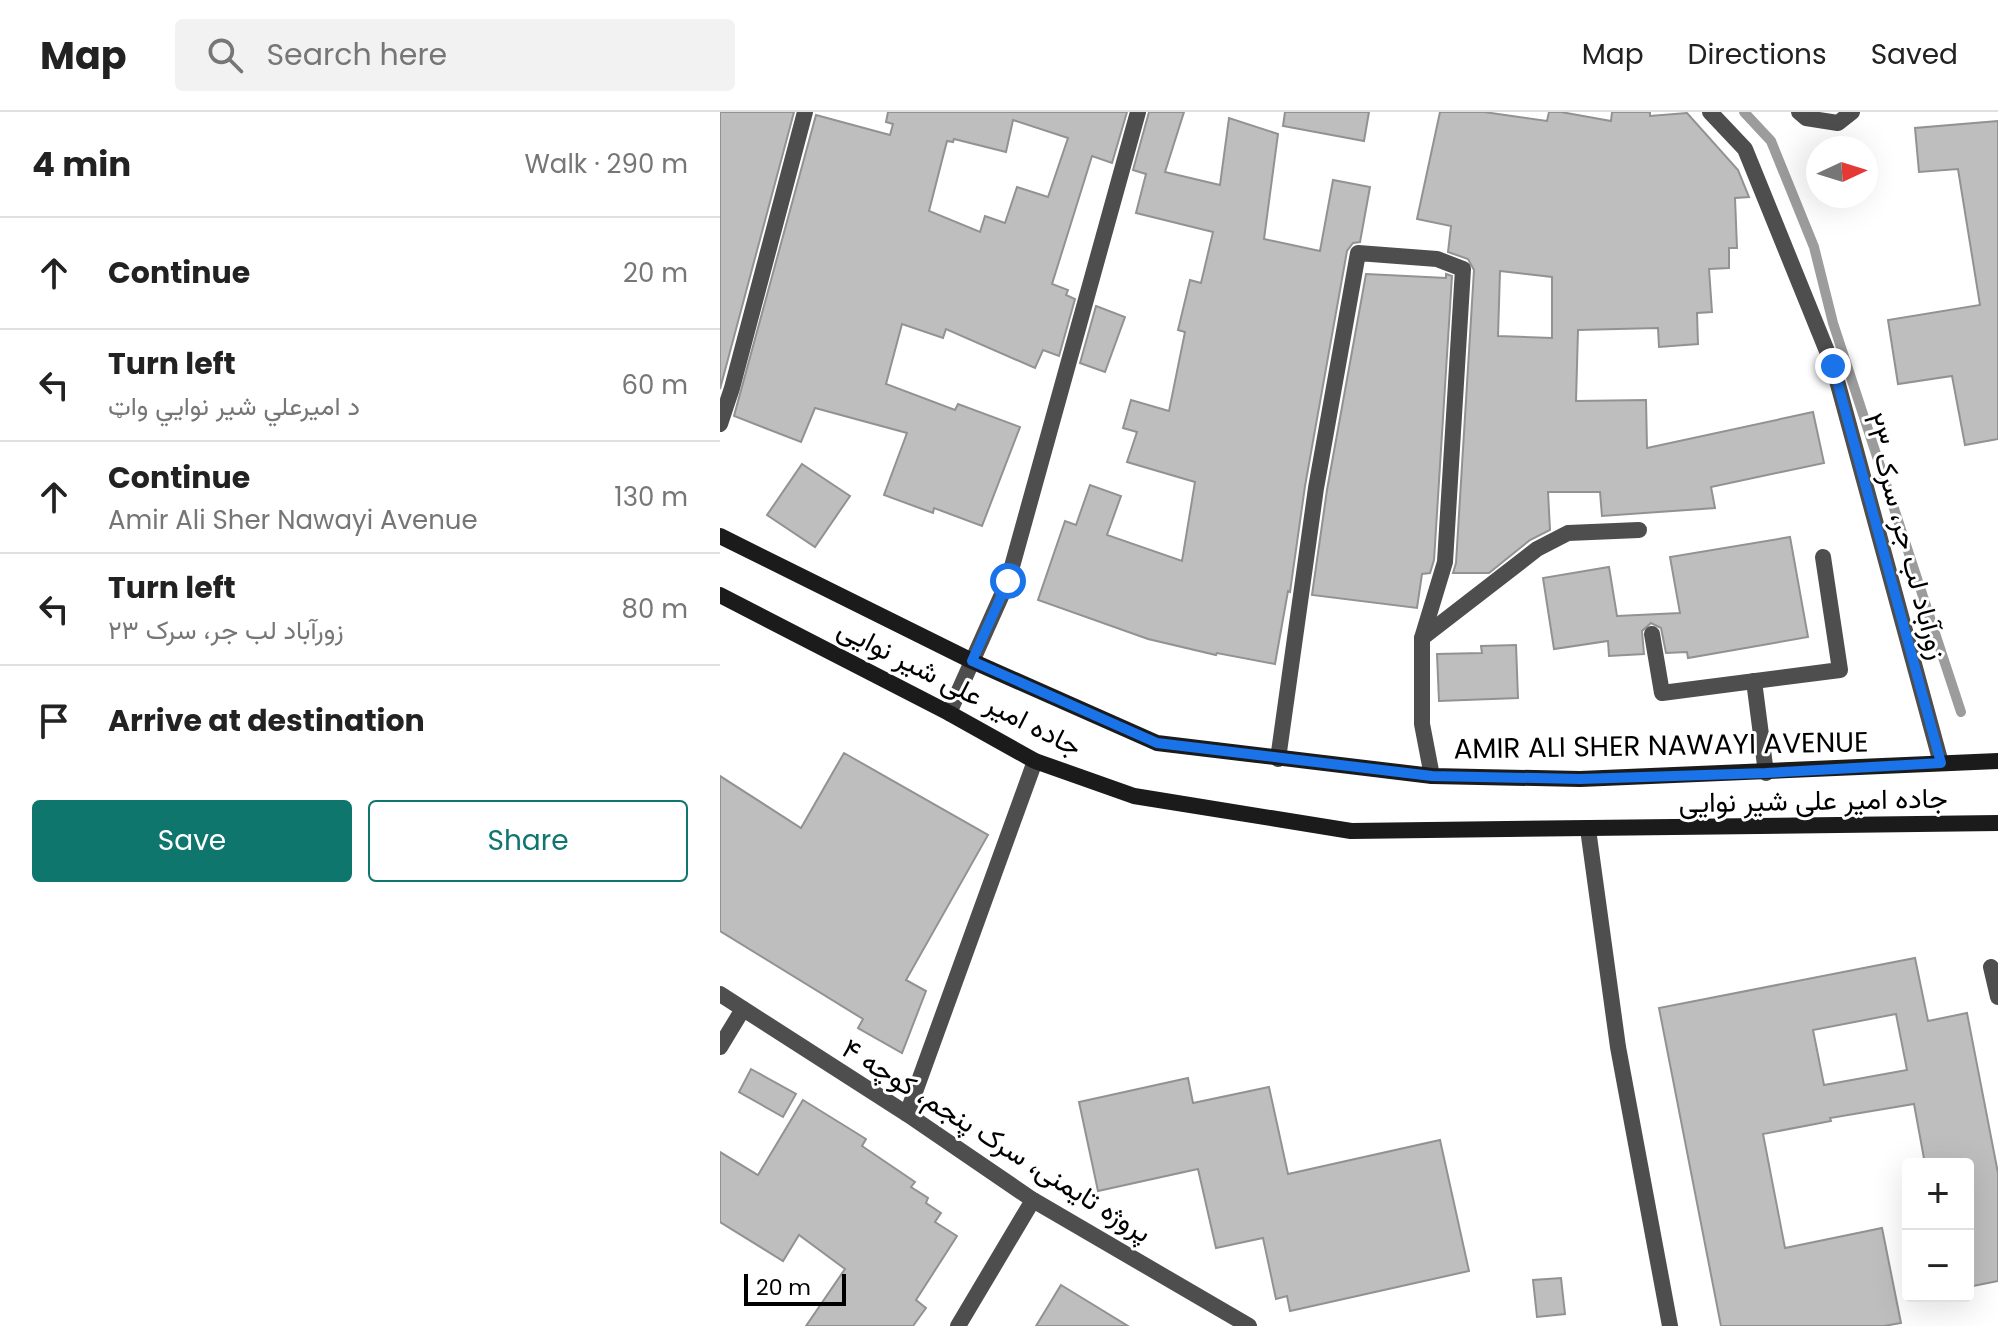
<!DOCTYPE html>
<html lang="en">
<head>
<meta charset="utf-8">
<style>
  :root { --surface:#fff; --page:#f2f2f2; --text:#222; --muted:#767676; --line:#e0e0e0; --accent:#0f766e }
  body { margin:0; font-family:Poppins,Vazirmatn,sans-serif; background:var(--page); color:var(--text) }
  .controls { position:absolute; right:24px; bottom:24px; display:grid; overflow:hidden; border-radius:8px; box-shadow:0 8px 32px #0002 }
  .controls button { width:72px; height:72px; display:grid; place-items:center; padding:0; border:0; border-bottom:2px solid var(--line); background:var(--surface); color:var(--text); font:40px sans-serif }
  .compass { position:absolute; left:1086px; top:24px; width:72px; height:72px; border-radius:50%; background:var(--surface); box-shadow:0 8px 32px #0002; rotate:86deg }
  .scale { position:absolute; left:24px; bottom:20px; width:102px; box-sizing:border-box; padding-left:8px; border:4px solid #000; border-top:0; font-size:22px; line-height:28px; white-space:nowrap; color:#000; -webkit-text-stroke:6px #fff; paint-order:stroke }
  .stop { position:absolute; width:24px; height:24px; margin:-18px; border:6px solid #1a73e8; border-radius:50%; background:#fff }
  .stop.end { background:#1a73e8; border-color:#fff; box-shadow:0 2px 8px #0008 }
  .list { margin:0; padding:0; list-style:none }
  h2 { display:flex; justify-content:space-between; align-items:center; height:104px; margin:0; padding:0 32px; font-size:34px }
  h2 small { font-size:26px; font-weight:400; color:var(--muted) }
  .list li { display:grid; grid-template-columns:52px 1fr auto; gap:24px; align-items:center; box-sizing:border-box; height:112px; padding:0 32px; border-top:2px solid var(--line) }
  .list b { display:block; font-size:30px; white-space:nowrap }
  .list p { margin:0; font-size:26px; white-space:nowrap; color:var(--muted) }
  .list em { font-size:26px; font-style:normal; color:var(--muted) }
  .actions { display:flex; gap:16px; padding:24px 32px }
  .actions a { flex:1; padding:18px 0; border:2px solid var(--accent); border-radius:8px; text-align:center; font-size:28px; color:var(--accent) }
  .actions .main { background:var(--accent); color:#fff }
  .icon { flex:none; width:44px; height:44px; fill:none; stroke:currentColor; stroke-width:2; stroke-linecap:round; stroke-linejoin:round }
  .map { position:relative; flex:none; width:1278px; height:1214px; overflow:hidden }
  header { display:flex; align-items:center; gap:48px; box-sizing:border-box; height:112px; padding:0 40px; background:var(--surface); border-bottom:2px solid var(--line) }
  header strong { font-size:38px }
  nav { display:flex; gap:44px; margin-inline-start:auto; font-size:28px }
  .search { width:560px; height:72px; background:var(--page); display:flex; align-items:center; gap:20px; box-sizing:border-box; padding:0 28px; border-radius:8px; color:var(--muted); font-size:30px }
  main { display:flex }
  aside { flex:1; background:var(--surface) }
  .map>svg:first-child { display:block }
</style>
</head>
<body>
<header>
<strong>Map</strong>
<div class="search"><svg class="icon" aria-label="search" viewBox="0 0 24 24"><circle cx="10" cy="10" r="6"/><path d="M15 15l6 6"/></svg>Search here</div>
<nav><a>Map</a><a>Directions</a><a>Saved</a></nav>
</header>
<main>
<aside>
<h2>4 min<small>Walk · 290 m</small></h2>
<ul class="list">
<li><svg class="icon" aria-label="ahead" viewBox="0 0 24 24"><path d="M12 20V5M6 11l6-6 6 6"/></svg><div><b>Continue</b></div><em>20 m</em></li>
<li><svg class="icon" aria-label="left" viewBox="0 0 24 24"><path d="M17 20v-9H6M10 6l-5 5 5 5"/></svg><div><b>Turn left</b><p>د امیرعلي شیر نوايي واټ</p></div><em>60 m</em></li>
<li><svg class="icon" aria-label="ahead" viewBox="0 0 24 24"><path d="M12 20V5M6 11l6-6 6 6"/></svg><div><b>Continue</b><p>Amir Ali Sher Nawayi Avenue</p></div><em>130 m</em></li>
<li><svg class="icon" aria-label="left" viewBox="0 0 24 24"><path d="M17 20v-9H6M10 6l-5 5 5 5"/></svg><div><b>Turn left</b><p>زورآباد لب جر، سرک ۲۳</p></div><em>80 m</em></li>
<li><svg class="icon" aria-label="arrive" viewBox="0 0 24 24"><path d="M6 21V4h12l-3 4 3 4H6"/></svg><div><b>Arrive at destination</b></div></li>
</ul>
<div class="actions"><a class="main">Save</a><a>Share</a></div>
</aside>
<div class="map">
<svg width="1278" height="1214" viewBox="0 0 1278 1214">
  <rect width="100%" height="100%" fill="#fff"/>
  <g fill="none" stroke-linecap="round" stroke-linejoin="round">
    <path stroke="#9c9c9c" stroke-width="10" d="M1024,0L1051,29L1094,135L1113,211L1241,600"/>
  </g>
  <g fill="#bebebe" stroke="#929292" stroke-width="2" fill-rule="evenodd">
    <path d="M0,0H74L0,277Z"/>
    <path d="M168,0H407L392,51L372,44L332,172L348,178L346,183L355,187L339,244L323,238L315,256L226,217L223,226L182,212L166,272L235,298L238,292L300,315L262,414L214,396L213,401L164,383L187,321L95,296L81,330L14,304L96,3L170,23L173,12L166,10ZM293,8L348,26L328,85L297,75L285,111L265,104L260,120L209,99L227,29L233,30L234,27L286,40Z"/>
    <path d="M429,0H464L445,60L500,73L509,6L558,22L544,127L600,139L613,68L650,75L640,130L633,131L627,139L585,374L570,480L568,479L555,552L497,541L496,543L428,527L318,488L345,409L356,413L370,373L401,384L387,423L462,449L475,370L407,350L417,320L403,316L411,288L449,299L465,220L458,218L470,168L481,171L493,120L416,101L426,62L413,58Z"/>
    <path d="M565,0H649L644,29L563,14Z"/>
    <path d="M720,0H764L827,9L829,0H841L891,9L892,0H930V4L967,1L1018,58L1029,85L1015,86L1017,136H1009V156L989,157L992,200L977,201L978,232L939,235L938,216L858,218L856,289L926,288L927,336L1093,300L1104,351L991,375L995,396L882,404L880,380H828L830,418L810,428L769,461H733L736,451L754,158L748,147L728,140L731,114L697,107ZM780,159L832,165V226L778,224Z"/>
    <path d="M1278,9V327L1245,333L1232,264L1178,272L1168,208L1260,193L1238,57L1199,60L1195,16Z"/>
    <path d="M646,162L726,166V162L732,164L714,448L710,461L702,462L697,496L592,483L607,378Z"/>
    <path d="M376,194L405,205L385,260L360,251Z"/>
    <path d="M82,352L130,384L95,435L47,403Z"/>
    <path d="M1070,425L1088,525L968,546L967,540L946,541L941,516L931,511L922,519L924,542L889,544L888,529L834,537L823,466L889,455L897,504L960,501L950,445Z"/>
    <path d="M796,533L798,586L719,589L717,542L762,541L761,534Z"/>
    <path d="M124,641L268,723L186,868L206,879L182,941L138,916L143,907L0,819V664L81,716Z"/>
    <path d="M1195,846L1208,909L1247,901L1278,1061V1169L1248,1175V1052H1205L1194,992L1110,1006L1111,1009L1043,1022L1065,1136L1162,1116L1181,1211L1164,1214H1001L939,896ZM1176,902L1187,958L1104,973L1093,918Z"/>
    <path d="M31,957L76,982L63,1005L19,980Z"/>
    <path d="M468,966L473,991L549,975L568,1062L720,1028L749,1159L570,1199L567,1184L556,1187L543,1126L496,1136L478,1057L378,1079L359,990Z"/>
    <path d="M83,988L146,1027L142,1034L195,1070L191,1075L208,1086L206,1091L221,1101L215,1110L237,1124L196,1188L206,1196L193,1214H86L125,1157L79,1123L63,1149L0,1110V1040L38,1063Z"/>
    <path d="M841,1166L845,1202L817,1205L813,1168Z"/>
    <path d="M341,1173L408,1214H316Z"/>
  </g>
  <g fill="none" stroke-linecap="round" stroke-linejoin="round">
    <g stroke="#4e4e4e" stroke-width="16">
      <path d="M932,522L942,581L1120,558L1103,445"/>
      <path d="M1034,569L1046,661"/>
      <path d="M1271,855L1278,885"/>
    </g>
    <g stroke="#4e4e4e" stroke-width="16">
      <path d="M990,0L1025,37L1113,254L1221,651"/>
      <path d="M1079,0L1086,6L1118,11L1132,0"/>
      <path d="M0,312L12,276L85,0"/>
      <path d="M702,526L817,437L848,421L919,418"/>
      <path d="M229,601L288,469L418,0"/>
      <path d="M558,647L596,376L638,141L717,147L743,157L725,450L702,526V612L712,664"/>
      <path d="M868,717L898,935L950,1214"/>
      <path d="M0,882L187,1002L313,1088L529,1214"/>
      <path d="M0,935L23,897"/>
      <path d="M187,1002L315,649"/>
      <path d="M238,1214L313,1088"/>
    </g>
    <g stroke="#1b1b1b" stroke-width="16">
      <path d="M0,424L252,549L437,631L712,664L860,667L1278,649"/>
      <path d="M0,483L229,601L315,649L414,684L631,719L1278,711"/>
    </g>
  </g>
  <g fill="none" stroke-linecap="round" stroke-linejoin="round">
    <path stroke="#1a73e8" stroke-width="10" d="M288,469L252,549L437,631L712,664L860,667L1046,661L1221,651L1113,254"/>
  </g>
  <g text-anchor="middle" stroke-width="6" stroke-linejoin="round" paint-order="stroke">
    <g font-size="28" fill="#000" stroke="#fff">
      <text transform="translate(1186 424) rotate(75)" y="10">زورآباد لب جر، سرک ۲۳</text>
      <text transform="translate(240 575) rotate(27)" y="10">جاده امیر علی شیر نوایی</text>
      <text transform="translate(941 633) rotate(-1)" y="10">AMIR ALI SHER NAWAYI AVENUE</text>
      <text transform="translate(1093 688) rotate(-1)" y="10">جاده امیر علی شیر نوایی</text>
      <text transform="translate(277 1028) rotate(32)" y="10">پروژه تایمنی، سرک پنجم، کوچه ۴</text>
    </g>
  </g>
</svg>
<div class="controls">
<button>+</button>
<button>−</button>
</div>
<svg class="compass" viewBox="-18 -18 36 36"><path d="M0-13l5 13h-10z" fill="#e53935"/><path d="M0 13l5-13h-10z" fill="#767676"/></svg>
<div class="scale">20 m</div>
<div class="stop" style="left:288px;top:469px"></div>
<div class="stop end" style="left:1113px;top:254px"></div>
</div>
</main>
</body>
</html>
